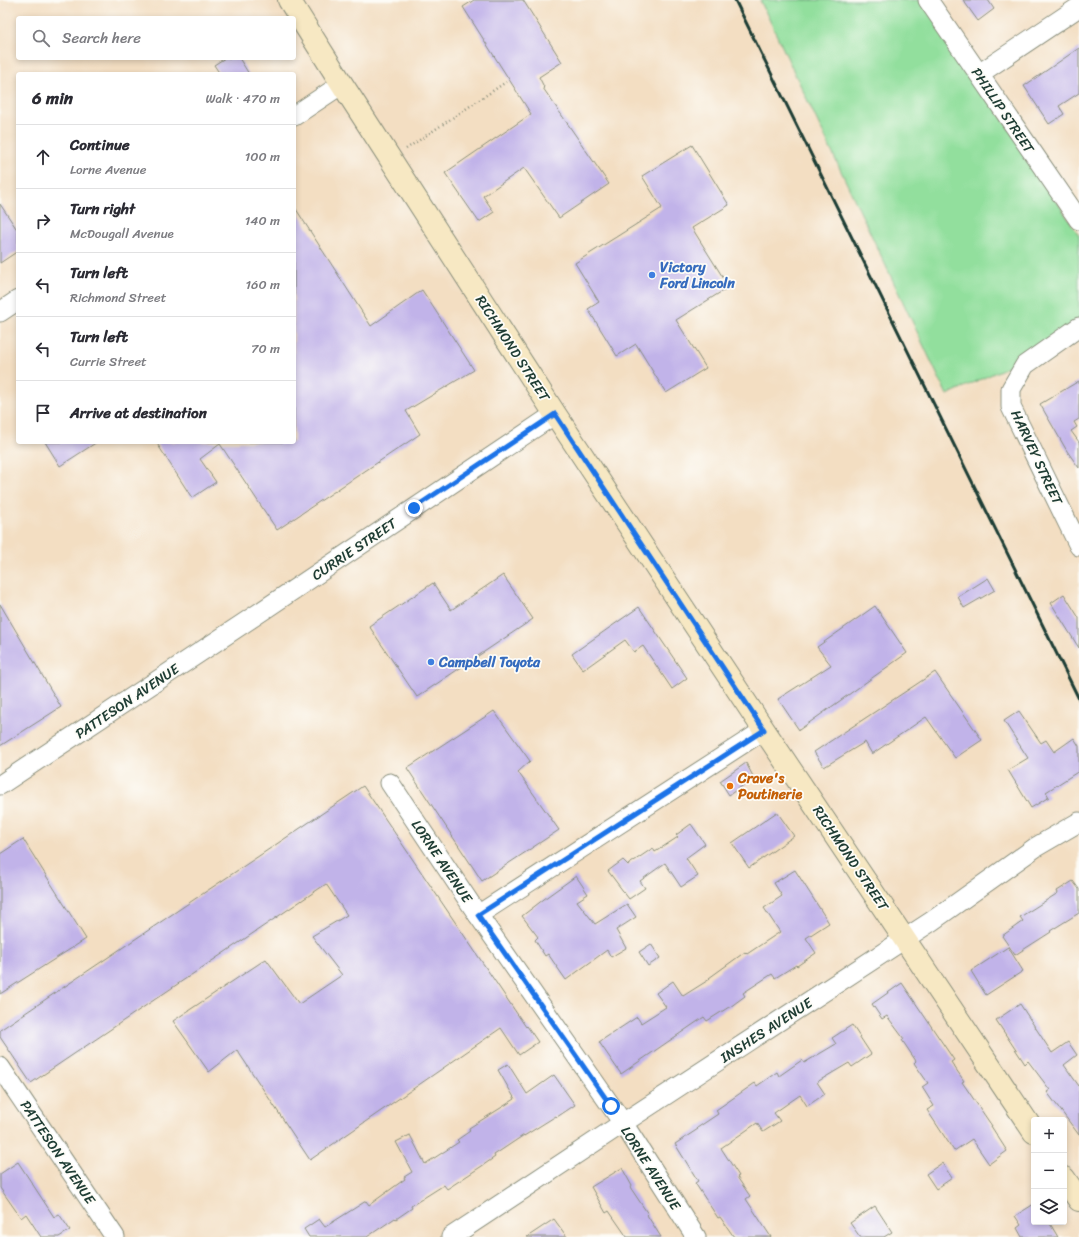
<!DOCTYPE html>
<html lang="en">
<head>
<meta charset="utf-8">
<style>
  :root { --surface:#fff; --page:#f7f7f7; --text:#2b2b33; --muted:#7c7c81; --line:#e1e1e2 }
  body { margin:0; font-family:Sriracha,sans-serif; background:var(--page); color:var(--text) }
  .controls { position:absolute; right:12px; bottom:12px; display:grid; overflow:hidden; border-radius:4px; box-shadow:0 2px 6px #0003 }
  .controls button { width:36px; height:36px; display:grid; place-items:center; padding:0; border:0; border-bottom:1px solid var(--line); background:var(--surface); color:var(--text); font:20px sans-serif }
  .stop { position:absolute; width:12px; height:12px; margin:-9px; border:3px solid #1a73e8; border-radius:50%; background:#fff }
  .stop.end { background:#1a73e8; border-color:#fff; box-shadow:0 1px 4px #0008 }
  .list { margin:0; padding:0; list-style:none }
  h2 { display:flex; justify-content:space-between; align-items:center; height:52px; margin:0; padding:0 16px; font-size:17px }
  h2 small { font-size:13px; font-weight:400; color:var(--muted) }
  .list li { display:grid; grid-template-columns:26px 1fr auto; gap:12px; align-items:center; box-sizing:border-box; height:64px; padding:0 16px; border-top:1px solid var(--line) }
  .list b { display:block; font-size:15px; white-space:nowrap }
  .list p { margin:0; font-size:13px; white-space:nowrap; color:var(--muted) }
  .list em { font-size:13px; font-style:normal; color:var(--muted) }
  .icon { flex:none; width:22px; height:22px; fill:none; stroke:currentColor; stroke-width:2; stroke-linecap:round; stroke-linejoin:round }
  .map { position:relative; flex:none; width:1079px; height:1237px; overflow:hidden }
  .search { position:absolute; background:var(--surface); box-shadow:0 2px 6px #0003; left:16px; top:16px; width:280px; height:44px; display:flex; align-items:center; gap:10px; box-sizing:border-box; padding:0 14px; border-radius:4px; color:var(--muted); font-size:15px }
  .panel { position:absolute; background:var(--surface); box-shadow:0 2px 6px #0003; left:16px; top:72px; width:280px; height:372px; border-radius:4px }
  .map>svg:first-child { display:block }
</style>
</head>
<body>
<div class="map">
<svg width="1079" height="1237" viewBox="0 0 1079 1237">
  <rect width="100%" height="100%" fill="#fdfcf7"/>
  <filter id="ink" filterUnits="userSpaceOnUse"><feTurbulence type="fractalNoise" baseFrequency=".025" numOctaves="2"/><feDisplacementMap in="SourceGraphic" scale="8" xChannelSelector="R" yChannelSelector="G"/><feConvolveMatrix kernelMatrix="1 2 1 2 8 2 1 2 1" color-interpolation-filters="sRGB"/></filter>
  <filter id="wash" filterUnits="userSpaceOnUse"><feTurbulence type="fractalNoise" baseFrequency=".012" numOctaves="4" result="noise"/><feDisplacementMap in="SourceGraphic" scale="16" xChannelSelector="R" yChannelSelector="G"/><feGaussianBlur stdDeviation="0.9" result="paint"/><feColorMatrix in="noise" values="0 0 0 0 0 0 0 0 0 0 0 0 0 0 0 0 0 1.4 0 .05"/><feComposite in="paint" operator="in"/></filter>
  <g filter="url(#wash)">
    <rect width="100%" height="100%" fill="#f3dec2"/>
    <path fill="#92df9d" stroke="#588e68" d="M760,0H924L1079,235V319L1018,362L947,395Z"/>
    <g id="blocks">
      <g fill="#c1b3e9">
        <path d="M474,0H523L562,62L539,77L544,87L543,88L609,184L559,218L524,168L483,196L494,212L479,222L445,173L531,114L463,7Z"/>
        <path d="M963,0H988L994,9L978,21Z"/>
        <path d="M1079,48V93L1059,106L1064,114L1049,124L1024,86Z"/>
        <path d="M225,58H239L249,74H220L214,65Z"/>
        <path d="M692,145L729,205L692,228L729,287L676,320L706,368L666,393L636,344L617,356L588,309L599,302L575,263L662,208L642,176Z"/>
        <path d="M0,204L18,231V251L0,263Z"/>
        <path d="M294,206L371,326L422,290L474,370L406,411L420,434L277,530L220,444L200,459L216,482L192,498L156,442H294Z"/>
        <path d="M1079,381V419L1074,422L1077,427L1071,431L1079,442V468L1067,451L1040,404Z"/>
        <path d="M45,442H97L60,466Z"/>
        <path d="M503,575L533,619L417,697L369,626L433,583L451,610Z"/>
        <path d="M988,578L995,590L964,608L958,597Z"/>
        <path d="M1064,594L1079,618V648L1051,603Z"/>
        <path d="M0,604L61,707L0,746Z"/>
        <path d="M875,606L907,653L799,730L778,699L831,665L817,647Z"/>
        <path d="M639,607L687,678L672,689L643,646L634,652L625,640L583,670L572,654Z"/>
        <path d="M935,672L982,740L955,758L926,717L872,754L865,742L824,767L814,752Z"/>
        <path d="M494,711L530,761L518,772L559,830L482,881L407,768Z"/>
        <path d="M1019,711L1041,743L1046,740L1054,752L1074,738L1079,746V771L1046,792L1049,797L1031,808L1008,770L1028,758L1004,721Z"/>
        <path d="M746,763L754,778L729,795L720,781Z"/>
        <path d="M363,786L526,1027L527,1026L538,1042L519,1055L501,1028L310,1160L237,1050L209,1072L173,1021L266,959L299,1004L342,975L312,936L347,915L326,884L31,1083L0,1037V1030Z"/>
        <path d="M777,812L794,836L749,868L732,843Z"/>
        <path d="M691,824L705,844L686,858L698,876L681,887L665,863L640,881L645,888L629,899L608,871L623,860L628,865L653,848L655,852L678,837L676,835Z"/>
        <path d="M23,839L86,939L0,994V854Z"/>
        <path d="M795,870L829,923L806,938L816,953L797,966L796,965L775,978L772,974L743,993L745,996L730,1007H729L707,1021L704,1017L621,1074L599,1042L637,1017L641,1023L666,1007L656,993L673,981L683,996L710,979L709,978L745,952L747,954L780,932L764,908L782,896L774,883Z"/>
        <path d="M576,876L588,894L577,901L595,924L627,904L636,917L616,930L626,948L611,957L607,950L566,980L548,954L545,956L535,940L538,937L522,916L548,896Z"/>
        <path d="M1073,881L1079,889V913L1050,931L1051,932L1015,955L1002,936L1023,921L1020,917L1058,893L1057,891Z"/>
        <path d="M651,944L660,958L648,966L639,952Z"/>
        <path d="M1008,947L1023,971L986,995L971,971Z"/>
        <path d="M902,983L954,1060L951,1062L964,1081L962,1082L992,1126H991L1007,1151L989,1164L972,1139L954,1151L927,1110L934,1106L922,1087L928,1083L914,1063L916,1061L902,1040L904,1039L887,1016L882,1019L872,1004Z"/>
        <path d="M1020,1004L1052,1053L1068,1042L1077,1055L1064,1065L1079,1086V1135L1047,1092L1050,1090L1028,1061L1025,1064L996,1020Z"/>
        <path d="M852,1025L871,1054L852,1067L849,1063L817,1082L825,1094L807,1106L800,1095L774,1113L780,1121L763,1132L757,1123L721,1148L739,1176L737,1177L750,1196L746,1199L771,1237H734L720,1217L718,1218L695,1183L698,1181L675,1144L698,1129L697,1128L718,1114L716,1110L755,1083L757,1086L777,1072L779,1076L802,1060L804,1063L836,1044L832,1038Z"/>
        <path d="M508,1064L527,1094L554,1075L575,1105L557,1117L556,1116L524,1136V1135L494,1155L495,1157L482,1166L447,1189L444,1185L411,1206L412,1208L396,1219L395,1218L367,1237H309L304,1229L319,1219L325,1227L366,1201L369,1205L405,1179L404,1177L412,1172L396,1142L410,1135L425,1164L459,1142L457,1140L470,1131L469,1128L515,1099L498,1070Z"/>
        <path d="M18,1162L54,1217L59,1214L70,1230L59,1237H41L26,1214L21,1218L0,1188V1174Z"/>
        <path d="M942,1163L952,1178L936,1189L926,1174Z"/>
        <path d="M622,1168L632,1186L630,1187L648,1214L647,1215L661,1237H627L609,1211L606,1213L591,1187Z"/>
        <path d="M1034,1204V1222H1049L1058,1237H1022L1017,1228L1021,1225L1015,1216Z"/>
        <path d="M875,1206L892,1232L884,1237H860L850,1223Z"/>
        <path d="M554,1219L567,1237H527Z"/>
      </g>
    </g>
  </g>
  <g filter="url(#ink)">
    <use href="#blocks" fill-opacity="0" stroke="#898e7b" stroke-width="1"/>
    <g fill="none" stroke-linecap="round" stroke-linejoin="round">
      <g stroke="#898e7b" stroke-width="21">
        <g id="street">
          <path d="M928,0L1079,220"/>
          <path d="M979,74L1079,7"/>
          <path d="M294,116L342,84"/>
          <path d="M0,312L18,300"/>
          <path d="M1079,327L1025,365L1011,389V407L1079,546"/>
          <path d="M390,783L478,915L623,1123L696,1237"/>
          <path d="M0,785L253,617L555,414"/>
          <path d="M478,915L764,730"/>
          <path d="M0,1067L115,1237"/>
          <path d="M451,1237L623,1123L932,921L1036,847L1079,822"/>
        </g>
      </g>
      <g stroke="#898e7b" stroke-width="24">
        <g id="secondary">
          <path d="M289,0L342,84L555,414L764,730L1034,1132"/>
          <path d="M1064,1178L1079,1200"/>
        </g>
      </g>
      <path stroke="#898e7b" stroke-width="2.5" stroke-dasharray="1 3" stroke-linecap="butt" d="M406,149L506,82"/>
      <use href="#street" stroke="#fff" stroke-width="19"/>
      <use href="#secondary" stroke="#f7e8c3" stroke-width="22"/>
      <path stroke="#1f3d34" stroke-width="3" d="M735,0L1079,699"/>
    </g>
  </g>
  <g fill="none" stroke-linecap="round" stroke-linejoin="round" filter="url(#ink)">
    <path stroke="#1a73e8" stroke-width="5" d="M414,508L555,414L764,730L478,915L611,1106"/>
  </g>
  <g fill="#3f7fe0" stroke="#fdfcf7" stroke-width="1.5">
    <circle cx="652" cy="275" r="4"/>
    <circle cx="431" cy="662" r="4"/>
  </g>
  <circle fill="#e8710a" stroke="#fdfcf7" stroke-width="1.5" cx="730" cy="786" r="4"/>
  <g text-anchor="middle" stroke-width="3.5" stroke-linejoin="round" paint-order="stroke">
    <g font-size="14" fill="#1f3d34" stroke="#fdfcf7">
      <text transform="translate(1003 110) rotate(56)" y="5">PHILLIP STREET</text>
      <text transform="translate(513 348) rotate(57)" y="5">RICHMOND STREET</text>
      <text transform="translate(1037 457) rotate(65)" y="5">HARVEY STREET</text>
      <text transform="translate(354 549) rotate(-34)" y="5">CURRIE STREET</text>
      <text transform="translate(127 701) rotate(-34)" y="5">PATTESON AVENUE</text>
      <text transform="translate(851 858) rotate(56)" y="5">RICHMOND STREET</text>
      <text transform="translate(442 861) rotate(56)" y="5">LORNE AVENUE</text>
      <text transform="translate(766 1030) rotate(-33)" y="5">INSHES AVENUE</text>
      <text transform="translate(58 1152) rotate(56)" y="5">PATTESON AVENUE</text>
      <text transform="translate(651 1168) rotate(57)" y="5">LORNE AVENUE</text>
    </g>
    <g font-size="14" font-weight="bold" fill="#366cbe" stroke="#fdfcf7" text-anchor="start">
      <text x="660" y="272">Victory<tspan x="660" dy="16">Ford Lincoln</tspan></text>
      <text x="439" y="667">Campbell Toyota</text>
    </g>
    <g font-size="14" font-weight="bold" fill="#c56008" stroke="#fdfcf7" text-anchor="start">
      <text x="738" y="783">Crave's<tspan x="738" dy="16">Poutinerie</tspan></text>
    </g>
  </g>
</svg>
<div class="controls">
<button>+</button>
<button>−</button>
<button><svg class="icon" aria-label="layers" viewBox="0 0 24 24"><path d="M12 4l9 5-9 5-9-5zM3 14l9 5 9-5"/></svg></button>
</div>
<div class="stop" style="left:611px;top:1106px"></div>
<div class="stop end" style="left:414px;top:508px"></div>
<div class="search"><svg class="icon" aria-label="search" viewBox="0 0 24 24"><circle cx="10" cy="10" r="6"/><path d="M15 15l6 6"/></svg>Search here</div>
<section class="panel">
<h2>6 min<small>Walk · 470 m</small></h2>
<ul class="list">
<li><svg class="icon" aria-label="ahead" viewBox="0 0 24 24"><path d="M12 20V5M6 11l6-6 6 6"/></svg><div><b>Continue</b><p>Lorne Avenue</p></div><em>100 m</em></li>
<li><svg class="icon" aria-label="right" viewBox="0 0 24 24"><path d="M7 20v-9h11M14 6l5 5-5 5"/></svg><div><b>Turn right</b><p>McDougall Avenue</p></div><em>140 m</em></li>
<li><svg class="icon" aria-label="left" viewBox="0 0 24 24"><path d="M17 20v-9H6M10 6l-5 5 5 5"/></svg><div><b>Turn left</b><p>Richmond Street</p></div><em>160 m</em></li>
<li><svg class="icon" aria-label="left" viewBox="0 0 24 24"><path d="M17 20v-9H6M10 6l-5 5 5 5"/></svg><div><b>Turn left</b><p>Currie Street</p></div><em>70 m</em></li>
<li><svg class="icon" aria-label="arrive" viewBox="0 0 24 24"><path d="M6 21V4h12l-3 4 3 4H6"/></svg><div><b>Arrive at destination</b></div></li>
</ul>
</section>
</div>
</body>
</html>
